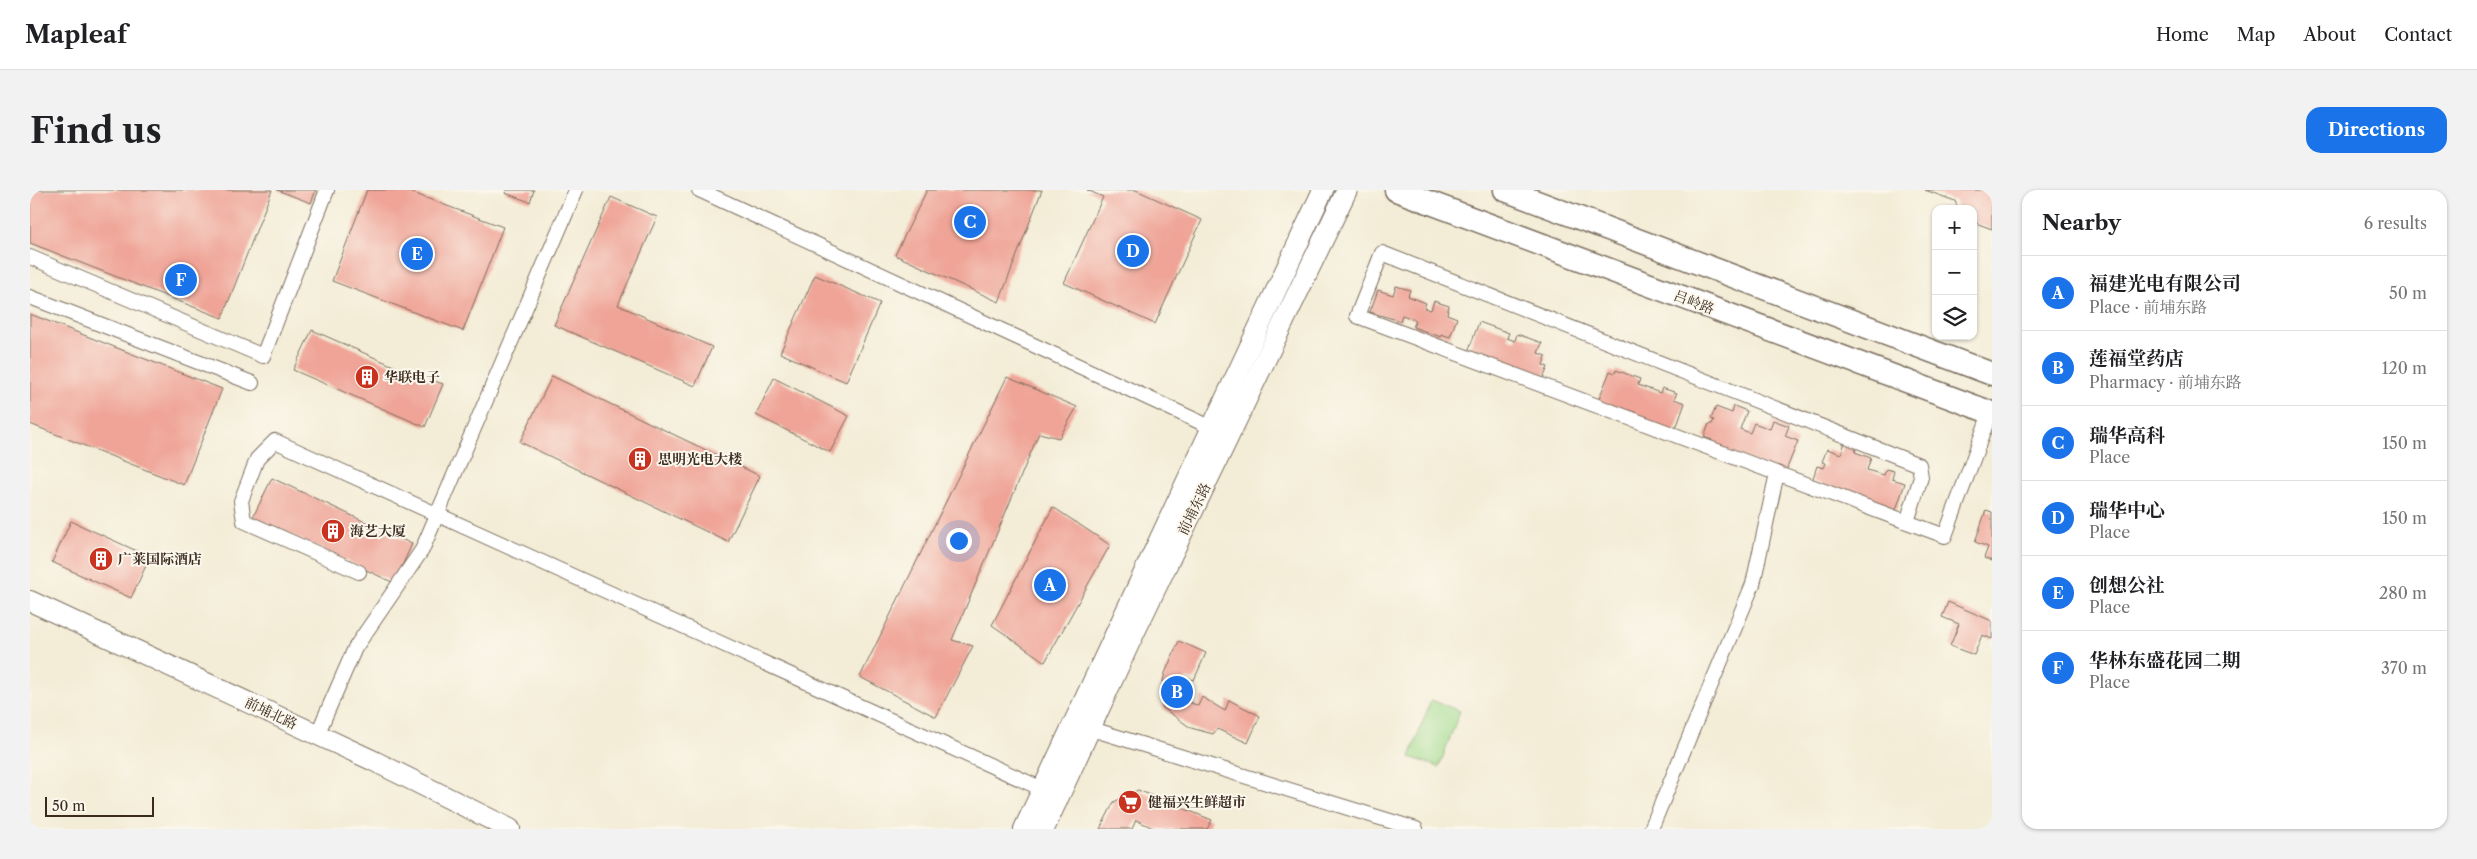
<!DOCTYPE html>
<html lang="en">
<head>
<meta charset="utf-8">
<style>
  :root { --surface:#fff; --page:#f2f2f2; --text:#202124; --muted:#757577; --line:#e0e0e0; --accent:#1a73e8 }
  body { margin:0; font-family:"Libre Caslon Text","Noto Serif SC",serif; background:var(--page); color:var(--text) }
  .controls { position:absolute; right:15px; top:15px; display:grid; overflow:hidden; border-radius:10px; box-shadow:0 1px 4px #0004 }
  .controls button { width:45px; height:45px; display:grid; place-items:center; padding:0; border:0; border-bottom:1px solid var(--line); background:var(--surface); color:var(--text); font:25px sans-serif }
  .scale { position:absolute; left:15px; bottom:12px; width:109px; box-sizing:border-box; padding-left:5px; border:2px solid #3b2a1e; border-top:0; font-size:14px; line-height:18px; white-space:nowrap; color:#3b2a1e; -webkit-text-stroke:4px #fbf7ec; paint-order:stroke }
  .you { position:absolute; left:928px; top:350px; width:18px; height:18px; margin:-12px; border:4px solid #fff; border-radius:50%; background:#1a73e8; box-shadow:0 0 0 8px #1a73e833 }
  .badge { display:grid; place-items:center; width:32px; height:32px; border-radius:50%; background:var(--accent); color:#fff; font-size:16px; font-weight:700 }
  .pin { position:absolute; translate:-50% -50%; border:2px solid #fff; box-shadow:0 1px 5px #0006 }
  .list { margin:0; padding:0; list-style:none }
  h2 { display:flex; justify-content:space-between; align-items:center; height:65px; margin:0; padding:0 20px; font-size:21px }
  h2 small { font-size:16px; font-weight:400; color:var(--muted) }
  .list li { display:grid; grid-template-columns:32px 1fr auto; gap:15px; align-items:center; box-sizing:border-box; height:75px; padding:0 20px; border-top:1px solid var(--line) }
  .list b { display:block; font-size:19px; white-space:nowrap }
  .list p { margin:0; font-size:16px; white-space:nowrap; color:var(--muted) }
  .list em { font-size:16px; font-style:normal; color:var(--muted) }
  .icon { flex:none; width:28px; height:28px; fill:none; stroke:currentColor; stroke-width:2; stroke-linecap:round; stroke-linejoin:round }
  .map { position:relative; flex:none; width:1962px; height:639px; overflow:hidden; border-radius:15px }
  header { display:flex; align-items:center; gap:30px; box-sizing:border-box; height:70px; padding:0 25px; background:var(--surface); border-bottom:1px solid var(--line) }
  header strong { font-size:24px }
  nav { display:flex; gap:28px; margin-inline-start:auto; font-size:18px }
  .intro { display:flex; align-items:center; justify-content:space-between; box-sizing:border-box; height:120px; padding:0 30px }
  h1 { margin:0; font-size:35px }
  .button { padding:12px 22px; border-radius:15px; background:var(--accent); color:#fff; font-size:18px; font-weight:700 }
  main { display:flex; gap:30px; padding:0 30px }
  aside { flex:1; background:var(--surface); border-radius:15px; box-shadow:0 1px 4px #0004 }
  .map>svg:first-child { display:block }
</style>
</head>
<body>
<header>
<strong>Mapleaf</strong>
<nav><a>Home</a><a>Map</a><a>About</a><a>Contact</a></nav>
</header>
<div class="intro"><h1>Find us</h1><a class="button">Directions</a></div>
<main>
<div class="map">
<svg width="1962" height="639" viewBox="0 0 1962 639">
  <rect width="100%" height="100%" fill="#fbf7ec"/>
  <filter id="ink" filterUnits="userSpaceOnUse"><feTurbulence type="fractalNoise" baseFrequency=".02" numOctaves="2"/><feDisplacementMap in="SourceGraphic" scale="10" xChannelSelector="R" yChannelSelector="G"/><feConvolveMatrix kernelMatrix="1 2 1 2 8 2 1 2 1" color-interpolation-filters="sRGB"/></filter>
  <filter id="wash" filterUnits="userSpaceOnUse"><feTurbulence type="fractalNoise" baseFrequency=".0096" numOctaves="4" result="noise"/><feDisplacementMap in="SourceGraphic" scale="20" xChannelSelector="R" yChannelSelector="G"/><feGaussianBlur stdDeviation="1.12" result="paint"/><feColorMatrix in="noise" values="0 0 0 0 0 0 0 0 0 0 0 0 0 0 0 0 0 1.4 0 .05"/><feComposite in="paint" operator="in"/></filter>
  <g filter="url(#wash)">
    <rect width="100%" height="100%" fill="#f3ecd6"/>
    <path fill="#a2db8d" stroke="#6e8256" d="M1401,510L1430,521L1409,577L1380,567Z"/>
    <g id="blocks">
      <g fill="#efa497">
        <path d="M0,0H242L192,128L0,53Z"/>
        <path d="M247,0H286L281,13Z"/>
        <path d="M337,0H375L473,37L433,141L302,91Z"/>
        <path d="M476,0H504L500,12L475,3Z"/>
        <path d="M897,0H1012L969,112L865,65Z"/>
        <path d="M1057,0H1106L1172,30L1125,134L1034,93L1073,7Z"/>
        <path d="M1895,0H1962V39L1943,32V19H1928L1925,11Z"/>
        <path d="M581,7L627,27L588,115L682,157L665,196L524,135Z"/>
        <path d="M785,85L850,113L816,192L750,163Z"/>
        <path d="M1366,96L1380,100L1378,106L1396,113L1394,118L1401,120L1404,111L1419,116L1417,124L1427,128L1420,147L1411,144V147L1383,137L1386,130L1372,125L1370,131L1340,122L1348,100L1363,105Z"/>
        <path d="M0,124L192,199L154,295L0,234Z"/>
        <path d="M1449,132L1479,143L1477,148L1485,151L1487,144L1512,153L1508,163L1516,166L1513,175L1518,177L1513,189L1438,162Z"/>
        <path d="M282,140L368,178L413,194L395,237L263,180Z"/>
        <path d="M1586,180L1610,189L1608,195L1630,203L1632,198L1647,203L1644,209L1655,213L1644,244L1568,211L1580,181L1585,183Z"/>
        <path d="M522,186L730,286L698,352L490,252Z"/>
        <path d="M977,187L1047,217L1029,248L1009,243L922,450L943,456L906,527L830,487Z"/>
        <path d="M744,188L819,226L800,262L726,225Z"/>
        <path d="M1704,216L1717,221L1710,239L1720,243L1724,233L1740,239L1743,230L1759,236L1755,246L1768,251L1755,283L1680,255L1682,250L1674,247L1679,234H1682L1684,230L1681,229L1686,217L1702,223Z"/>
        <path d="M1815,252L1827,256L1825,262L1841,268L1837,280L1854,285L1856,279L1864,281L1862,289L1875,293L1866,320L1782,291L1787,276L1794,278L1796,273L1792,272L1797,259L1811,264Z"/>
        <path d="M242,288L382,354L364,393L223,327Z"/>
        <path d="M1023,317L1080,355L1015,472L962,435Z"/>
        <path d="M1956,320L1962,322V371L1954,368L1958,357L1945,352Z"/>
        <path d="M41,331L120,367L101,408L22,372Z"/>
        <path d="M1918,412L1962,431V449L1952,445L1944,465L1920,456L1929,434L1912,427Z"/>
        <path d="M1149,451L1176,463L1164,490L1156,488L1152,500L1156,504L1155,510L1168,516L1172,507L1195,521L1199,510L1230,526L1218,553L1187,539L1183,544L1161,538L1133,518L1130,503L1135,483Z"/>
        <path d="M1108,600L1182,630L1177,639H1125L1106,630L1102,639H1070L1084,612Z"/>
      </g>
    </g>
  </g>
  <g filter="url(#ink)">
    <use href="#blocks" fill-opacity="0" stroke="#7b6e5e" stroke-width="1"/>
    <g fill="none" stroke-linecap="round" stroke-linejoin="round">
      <g stroke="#7b6e5e" stroke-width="16">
        <g id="street">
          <path d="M669,0L1189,241"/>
          <path d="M0,67L233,166L297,0"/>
          <path d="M0,107L222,193"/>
          <path d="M1877,332L1891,287L1889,275L1352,63L1327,126L1877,332L1915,346L1960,223"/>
          <path d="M329,382L214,331L211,311L227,269L245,251L1019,602"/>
          <path d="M1052,536L1386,639"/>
          <path d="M287,545L325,458L392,360L546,0"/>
          <path d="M1621,639L1723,394L1747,283"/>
        </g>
      </g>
      <g stroke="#7b6e5e" stroke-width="22">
        <g id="secondary">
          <path d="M0,411L344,571L480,639"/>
          <path d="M994,639L1293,0"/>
          <path d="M1014,639L1099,454L1317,0"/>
        </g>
      </g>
      <g stroke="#7b6e5e" stroke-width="25">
        <g id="primary">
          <path d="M1366,0L1962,223"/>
          <path d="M1475,0L1962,184"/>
        </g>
      </g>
      <use href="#street" stroke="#fff" stroke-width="14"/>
      <use href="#secondary" stroke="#fff" stroke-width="20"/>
      <use href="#primary" stroke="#fff" stroke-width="22"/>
    </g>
  </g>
  <defs>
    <g id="building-disc" transform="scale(1.25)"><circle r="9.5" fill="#c8321e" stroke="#fbf7ec"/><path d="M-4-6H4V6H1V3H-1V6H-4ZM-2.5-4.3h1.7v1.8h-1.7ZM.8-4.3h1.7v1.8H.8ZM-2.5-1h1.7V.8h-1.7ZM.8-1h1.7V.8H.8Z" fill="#fff"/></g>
    <g id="supermarket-disc" transform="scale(1.25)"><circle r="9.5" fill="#c8321e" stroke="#fbf7ec"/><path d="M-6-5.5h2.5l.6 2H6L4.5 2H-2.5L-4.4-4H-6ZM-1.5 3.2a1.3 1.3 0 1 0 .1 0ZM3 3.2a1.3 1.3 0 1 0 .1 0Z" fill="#fff"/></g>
  </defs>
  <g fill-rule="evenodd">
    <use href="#building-disc" x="337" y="187"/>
    <use href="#building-disc" x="610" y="269"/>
    <use href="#building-disc" x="303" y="341"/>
    <use href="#building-disc" x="71" y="369"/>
    <use href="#supermarket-disc" x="1100" y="612"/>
  </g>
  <g text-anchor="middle" stroke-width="4" stroke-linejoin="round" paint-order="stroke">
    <g font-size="14" fill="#3b2a1e" stroke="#fbf7ec">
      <text transform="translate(1664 112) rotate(21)" y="5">吕岭路</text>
      <text transform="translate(1164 319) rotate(-64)" y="5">前埔东路</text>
      <text transform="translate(241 523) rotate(25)" y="5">前埔北路</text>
    </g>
    <g font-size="14" font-weight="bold" fill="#3b2a1e" stroke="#fbf7ec" text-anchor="start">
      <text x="354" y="192">华联电子</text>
      <text x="628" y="274">思明光电大楼</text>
      <text x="320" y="346">海艺大厦</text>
      <text x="88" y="374">广莱国际酒店</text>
      <text x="1118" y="617">健福兴生鲜超市</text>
    </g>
  </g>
</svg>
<div class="controls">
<button>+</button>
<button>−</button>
<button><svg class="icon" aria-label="layers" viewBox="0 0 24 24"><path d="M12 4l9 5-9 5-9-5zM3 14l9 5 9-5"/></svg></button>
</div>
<div class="scale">50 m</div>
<div class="you"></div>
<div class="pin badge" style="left:1020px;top:395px">A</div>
<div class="pin badge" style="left:1147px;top:502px">B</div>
<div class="pin badge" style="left:940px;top:32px">C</div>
<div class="pin badge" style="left:1103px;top:61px">D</div>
<div class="pin badge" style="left:387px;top:64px">E</div>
<div class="pin badge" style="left:151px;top:90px">F</div>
</div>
<aside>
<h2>Nearby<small>6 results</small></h2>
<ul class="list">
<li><span class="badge">A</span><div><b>福建光电有限公司</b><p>Place · 前埔东路</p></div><em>50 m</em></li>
<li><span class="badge">B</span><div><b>莲福堂药店</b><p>Pharmacy · 前埔东路</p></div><em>120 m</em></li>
<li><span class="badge">C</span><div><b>瑞华高科</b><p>Place</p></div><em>150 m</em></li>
<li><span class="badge">D</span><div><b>瑞华中心</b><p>Place</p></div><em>150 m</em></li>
<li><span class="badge">E</span><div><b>创想公社</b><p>Place</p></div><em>280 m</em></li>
<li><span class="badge">F</span><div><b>华林东盛花园二期</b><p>Place</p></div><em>370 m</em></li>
</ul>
</aside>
</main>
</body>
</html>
